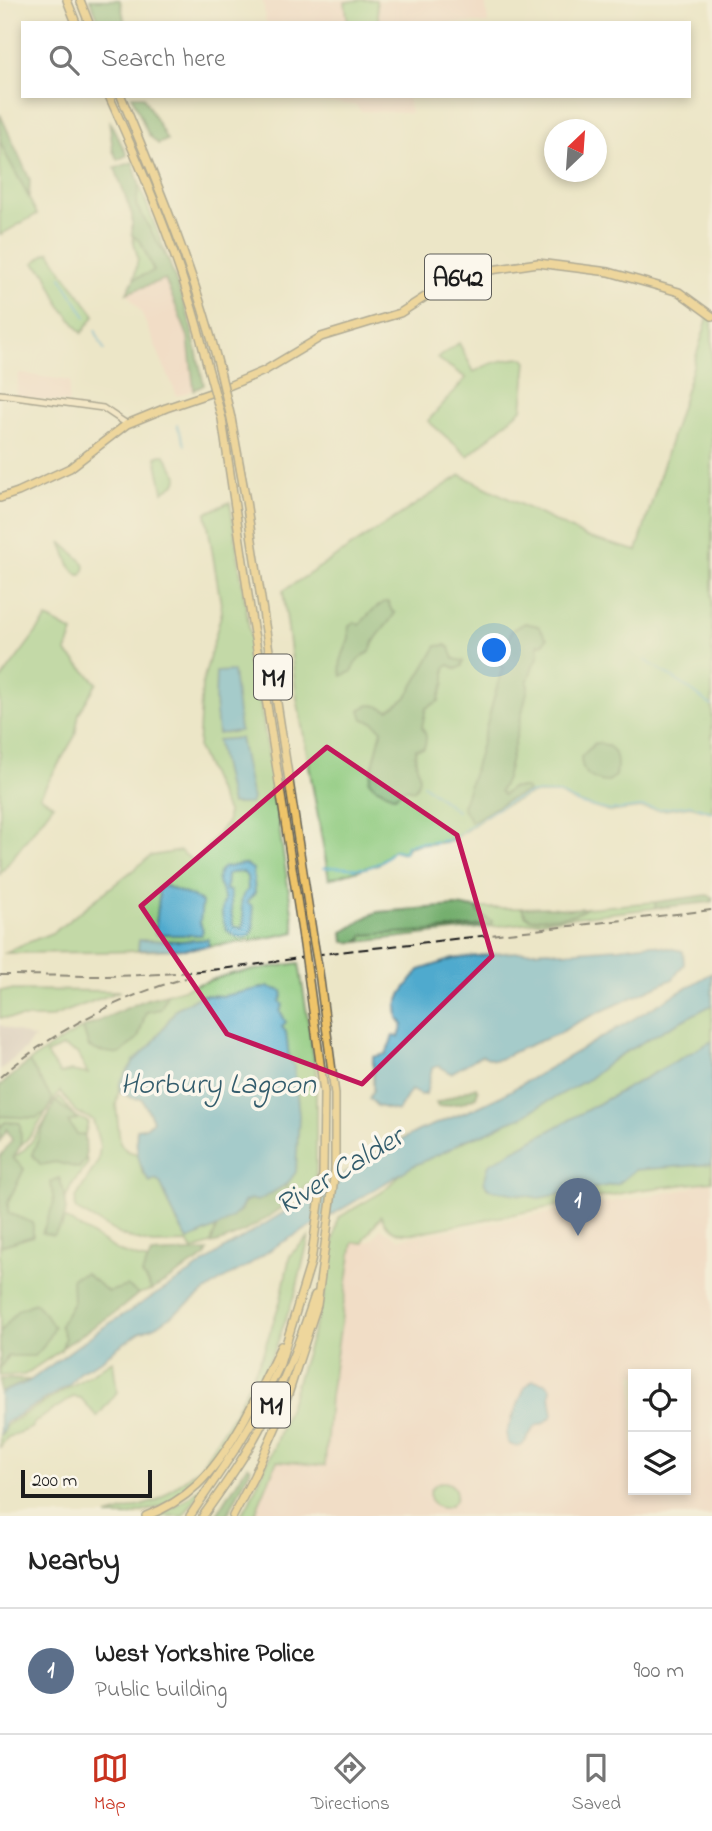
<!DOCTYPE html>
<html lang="en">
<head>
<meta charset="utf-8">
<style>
  :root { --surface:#fff; --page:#f2f2f2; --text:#222; --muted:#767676; --line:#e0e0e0; --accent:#c8321e }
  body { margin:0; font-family:"Indie Flower",sans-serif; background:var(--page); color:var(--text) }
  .controls { position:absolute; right:21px; bottom:21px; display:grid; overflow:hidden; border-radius:0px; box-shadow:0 4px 10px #0003 }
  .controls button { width:63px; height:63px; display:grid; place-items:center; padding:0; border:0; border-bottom:2px solid var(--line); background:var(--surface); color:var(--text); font:35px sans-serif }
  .compass { position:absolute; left:544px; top:119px; width:63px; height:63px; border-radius:50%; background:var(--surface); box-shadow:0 4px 10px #0003; rotate:25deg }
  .scale { position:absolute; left:21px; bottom:18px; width:131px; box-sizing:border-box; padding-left:7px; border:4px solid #1c1c1c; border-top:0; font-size:19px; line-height:24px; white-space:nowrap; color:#1c1c1c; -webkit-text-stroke:5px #fbf7ec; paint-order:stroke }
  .you { position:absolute; left:495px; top:651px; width:24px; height:24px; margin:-18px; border:5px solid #fff; border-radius:50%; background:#1a73e8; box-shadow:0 0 0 10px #1a73e833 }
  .badge { display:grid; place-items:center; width:46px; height:46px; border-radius:50%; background:var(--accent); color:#fff; font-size:23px; font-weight:700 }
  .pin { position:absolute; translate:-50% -58px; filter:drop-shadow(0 2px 4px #0008) }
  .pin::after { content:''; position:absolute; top:37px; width:24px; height:21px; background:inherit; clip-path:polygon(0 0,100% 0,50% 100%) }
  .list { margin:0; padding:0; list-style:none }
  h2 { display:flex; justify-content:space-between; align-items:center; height:91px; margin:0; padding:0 28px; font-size:30px }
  h2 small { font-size:23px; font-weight:400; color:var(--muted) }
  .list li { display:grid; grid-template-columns:46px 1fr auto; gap:21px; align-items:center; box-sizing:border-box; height:126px; padding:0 28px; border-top:2px solid var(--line) }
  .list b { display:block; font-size:26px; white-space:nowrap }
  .list p { margin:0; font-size:23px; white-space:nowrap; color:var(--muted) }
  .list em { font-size:23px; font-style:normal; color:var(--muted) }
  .icon { flex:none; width:38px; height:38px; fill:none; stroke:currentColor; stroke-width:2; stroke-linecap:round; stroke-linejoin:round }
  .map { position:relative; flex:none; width:712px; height:1516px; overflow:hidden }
  .search { position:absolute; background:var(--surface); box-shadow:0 4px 10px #0003; left:21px; right:21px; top:21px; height:77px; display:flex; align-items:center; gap:18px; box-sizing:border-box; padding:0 24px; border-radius:0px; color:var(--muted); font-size:26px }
  .sheet { height:217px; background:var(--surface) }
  nav { display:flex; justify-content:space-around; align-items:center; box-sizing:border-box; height:98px; border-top:2px solid var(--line); background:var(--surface); font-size:19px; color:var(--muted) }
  nav a { display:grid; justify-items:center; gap:4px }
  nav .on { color:var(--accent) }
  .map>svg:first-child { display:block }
</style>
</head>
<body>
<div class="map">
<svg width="712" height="1516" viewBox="0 0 712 1516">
  <rect width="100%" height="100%" fill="#fbf7ec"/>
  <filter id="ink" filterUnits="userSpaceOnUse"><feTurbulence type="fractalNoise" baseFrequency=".0143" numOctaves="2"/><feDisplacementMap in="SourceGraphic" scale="14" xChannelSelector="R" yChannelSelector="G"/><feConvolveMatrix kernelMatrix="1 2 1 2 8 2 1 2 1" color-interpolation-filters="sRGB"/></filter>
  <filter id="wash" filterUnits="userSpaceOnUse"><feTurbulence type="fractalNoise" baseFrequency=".00686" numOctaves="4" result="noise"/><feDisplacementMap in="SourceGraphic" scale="28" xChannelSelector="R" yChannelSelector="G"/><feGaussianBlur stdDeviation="1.57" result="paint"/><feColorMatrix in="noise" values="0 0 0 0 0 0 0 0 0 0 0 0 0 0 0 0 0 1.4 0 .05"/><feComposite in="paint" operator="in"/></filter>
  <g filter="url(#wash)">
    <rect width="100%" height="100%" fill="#ece6c7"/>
    <g fill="#f6d2c5" fill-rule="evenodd">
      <path d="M263,0H485L488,23H266Z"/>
      <path d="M305,96H408L410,113L361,111L356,105L305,99Z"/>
      <path d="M165,279L188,337L194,390L177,396L141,312L127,293Z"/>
      <path d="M19,373L70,381L68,403L15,397Z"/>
      <path d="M712,1183V1516H254L277,1461L325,1466L330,1396L353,1242L364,1243L372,1240L381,1228L398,1239L687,1189L700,1184ZM633,1374H686V1490H633Z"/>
    </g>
    <path fill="#d1bfbf" d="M0,1025L36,1039L32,1040L24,1050L0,1070Z"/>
    <g fill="#90cb80" stroke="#56744e" stroke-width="2" fill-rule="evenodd">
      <path d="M361,0H376L379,23H348L345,2Z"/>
      <path d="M0,141L37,214L0,235Z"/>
      <path d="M139,184L169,262L136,205Z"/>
      <path d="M132,235L141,242L154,272L134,279L138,258Z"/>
      <path d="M50,252L65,275L95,315L82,333L60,305L45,272L34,263L45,254Z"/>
      <path d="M709,314L712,316V812L690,806L664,810L640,808L609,812L573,801L559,794H531L496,809L451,841L427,844L421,843L407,847L404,853L394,850L378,864L329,879L297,698L283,591L461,475L586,537L637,551Z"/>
      <path d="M459,343L474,372C490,362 505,359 524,358L527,361L522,409L468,456L428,421L466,378L437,358Z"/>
      <path d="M164,454L178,476L175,484L163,492L156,457Z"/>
      <path d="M230,502L295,932C200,954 104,952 6,953L14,948L54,932L151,856L180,851L195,862L227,822V812L198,748L202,685L222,611L206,513Z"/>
      <path d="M61,542L84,563L85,567L82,575H79L71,568Z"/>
      <path d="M47,618L73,632L66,652L97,683L79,713L75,736L40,796L53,805L0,874V681Z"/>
      <path d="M655,902L656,908L357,942L362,939L363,935L432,931L492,924V921L484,917L476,908H522L526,916L532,919C547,917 576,918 586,908Z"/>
      <path d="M299,963L316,1072V1171L315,1182L309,1184L295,1196L284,1185L288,1183L294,1066C285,1052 280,1032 283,1016L280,1011V1001L268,987L223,996L202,995L177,1008L152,1044L141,1055L120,1083L116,1105L120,1143L127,1151L138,1154L142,1171L150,1182L155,1179L160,1182L176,1220L188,1240L217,1226L211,1244L193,1250L187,1243L152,1244L123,1236L75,1209L76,1198L98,1161L100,1146L93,1120L76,1112L60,1091L33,1133L21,1145L20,1123L5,1122L0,1128V1116L36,1118L52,1099L29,1062L52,1046L83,1028L89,1047L138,1038L146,1012L161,1009L167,994L230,974ZM63,1047L77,1053L88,1074L71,1071L60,1074L46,1054Z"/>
      <path d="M0,990L120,991L49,1018H0Z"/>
      <path d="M712,1004V1043L486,1183L487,1188L498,1191L512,1192L634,1169L712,1163V1181L639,1190L416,1233C397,1234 389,1233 381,1216L365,1238L364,1243L353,1242L330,1396L325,1466L277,1461L254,1516H240L248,1505L273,1449L291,1401L324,1296L338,1218L382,1192L406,1169L534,1108L665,1028Z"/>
      <path d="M60,1097L73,1115L88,1122L85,1135L77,1134L67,1121L76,1119L56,1102Z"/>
      <path d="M48,1117L32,1154L41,1165L55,1162L79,1168L86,1158L88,1163L71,1186L66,1198L59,1178L51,1182L54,1203L62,1226L64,1218L120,1252L148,1261L142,1275L152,1290L138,1294L127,1286L108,1292L85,1273L73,1303L61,1325L65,1338L61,1350L24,1375L0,1376V1368L8,1356L18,1310L0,1333V1246L33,1236L32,1223L8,1213V1203L24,1169L13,1158C29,1149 38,1132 48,1117Z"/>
      <path d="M309,1237L296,1291L275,1349L245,1409L208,1468L173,1500L160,1507L128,1516H107L157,1501L200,1467L234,1413L262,1356L281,1299L290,1255Z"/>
      <path d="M113,1361L117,1392L97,1417L81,1398L73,1397L35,1422L31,1428L8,1437L0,1447V1435L4,1432L5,1426Z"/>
      <path d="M210,1478L183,1516H156C177,1508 194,1494 210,1478Z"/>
      <circle cx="443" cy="1495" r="13"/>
    </g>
    <g fill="#74af6e" stroke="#486645" stroke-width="2">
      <path d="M90,0H120L125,23H100Z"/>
      <path d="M132,96H143L167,140L158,144L148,134Z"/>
      <path d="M0,114L30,180L29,197L6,155L0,141Z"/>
      <path d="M109,120L127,155L118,160L113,151Z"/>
      <path d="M133,162L139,184L136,205L169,262L189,318L204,385L194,390L188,337L165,279L127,293L134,279L154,271L141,242L132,235V215L115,168Z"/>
      <path d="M384,602H388L392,611L395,613C388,626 373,637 370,652C362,656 353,661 353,671L342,676C336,661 347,650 349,637C349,633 348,629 349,625L355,622L359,625L372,611Z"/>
      <path d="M525,623L538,626L547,638L543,644H538L539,652L537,661L534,663L528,680V688L506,779L500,791L503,795L511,788H526L528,792L510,799L471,822L462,806C480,761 488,713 503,667L496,665L493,654L497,648L505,650L512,630Z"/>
      <path d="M446,645L450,648L454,659L463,661L462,666L457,669L449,665L445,668V683L440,695L439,701L426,708L422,727C427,735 427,739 424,748L416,749C412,765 426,775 414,790L405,788L395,796L375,787L369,781L382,730L373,722L363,719L360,710C370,701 378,706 389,710L406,698L437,646Z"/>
      <path d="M595,743C616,743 619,758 616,776L607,782C592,781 581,773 581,757Z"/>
      <path d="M707,895L712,897V902L656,908L655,902Z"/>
      <path d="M455,906L476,908L484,917L492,921V924L432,931L363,935C360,944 352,942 344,942L343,932C356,926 364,916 378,912Z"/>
      <path d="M549,907L568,909L586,908C576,918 547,917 532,919L526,916L522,908Z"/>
      <path d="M167,994L161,1009L146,1012L138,1038L120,1054L98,1051L89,1047L83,1028L147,999Z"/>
      <path d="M29,1062L52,1099L48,1111L36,1118L0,1116V1086Z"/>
      <path d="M476,1087L478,1091L476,1097L462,1103L438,1107L436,1103Z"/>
      <path d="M55,1101L77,1119L68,1122L77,1134L85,1135L86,1158L79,1168L55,1162L41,1165L32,1154Z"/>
      <path d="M5,1122L20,1123L21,1145L13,1158L24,1169L8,1202V1213L33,1223V1236L0,1246V1157L12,1140L7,1129L0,1141V1128Z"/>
      <path d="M59,1178C68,1200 71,1217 53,1235L42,1233L54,1203L51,1182Z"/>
      <path d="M284,1185L295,1196C275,1214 238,1239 211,1244L217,1226L241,1210L244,1202L250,1199L258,1201Z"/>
      <path d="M208,1251L205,1257L152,1290L142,1274L151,1254Z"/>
      <path d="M85,1273L108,1292L127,1286L138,1294L120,1309L63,1347L65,1338L60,1325L73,1303L72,1278Z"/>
      <path d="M35,1303L46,1315L54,1327L44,1346L35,1356H8L0,1368V1333L18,1310Z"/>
      <path d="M0,1379L30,1380L0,1393Z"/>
      <path d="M247,1466L251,1468L227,1516H216Z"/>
    </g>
    <g fill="#50aace" stroke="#366375" stroke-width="2" fill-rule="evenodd">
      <path d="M233,671L240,731L218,734L215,702L216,672Z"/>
      <path d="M240,738L252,799L250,804H231L217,740Z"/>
      <path d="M242,864L247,865L253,869L255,893L247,902L252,906C253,913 255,922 253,929C251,942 229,940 225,925C223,921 221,913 222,909C222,903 225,905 224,898C222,885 211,881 223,868ZM243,872L247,877L248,890C234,901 247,914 243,928L234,927C230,915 232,903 230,891L226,890L227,875L230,873Z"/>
      <path d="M166,886C178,892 192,895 202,902L200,923L203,930L201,935H157L155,933L159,897L158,892L161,887Z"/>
      <path d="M208,939L209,946L188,949L138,950L139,940L181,941Z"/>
      <path d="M650,944L683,951L684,964L673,979L576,1023L560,1033L520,1049L500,1059L493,1060L482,1055L451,1073L439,1066L432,1068L426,1094L420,1095L411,1090L398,1111L377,1106L369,1098L373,1091V1057L386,1054L393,1036L399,1037L403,1025L398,1018L397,1005L402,993L419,970L453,959L502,953L548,950L563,952L618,948Z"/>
      <path d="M712,973V1005L666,1029L615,1058L589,1079L534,1109L522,1117L508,1122L484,1134L464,1140L452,1148L413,1166L339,1211L276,1246L247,1266L220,1281L158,1325L140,1332L108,1354L102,1360L80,1371L69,1385L5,1423L3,1432L0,1434V1393L28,1382L99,1330L192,1272L221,1251L312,1195L369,1157L418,1131L476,1108L501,1096Z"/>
      <path d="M268,987L282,991L283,996L280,1001L283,1005L280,1011L286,1022L282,1027L286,1032L289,1058L294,1066L299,1115L296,1172L288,1183L258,1201L250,1199L244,1202C238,1221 206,1232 188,1240L176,1220L160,1182L155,1179L150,1182C138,1166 135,1149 137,1129C144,1128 149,1127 153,1120L142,1099L132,1098L120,1092V1083L134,1061L152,1044L177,1008L202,995L223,996Z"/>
      <path d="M712,1041V1164L635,1170L618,1184L539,1198L489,1189L484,1182L489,1164Z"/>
      <path d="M533,1380L545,1383L551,1388L550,1395L553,1415C551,1417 546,1422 544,1423C538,1426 538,1423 534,1428C526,1437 525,1454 508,1443L506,1433L525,1387Z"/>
    </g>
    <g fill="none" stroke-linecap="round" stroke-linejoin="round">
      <g stroke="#50aace" stroke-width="2">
        <path d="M61,277L86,317"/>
        <path d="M95,330L104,350"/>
        <path d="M177,425L185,445"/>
        <path d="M645,660L685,686L712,706"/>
        <path d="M423,784L457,811"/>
        <path d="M324,868C342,865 360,873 376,864C383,861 389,854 394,850L404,852L406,846L421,842L427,843L451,840L488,814L509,802L531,793L560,794L581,804L611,811L614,809L619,810L640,807L660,809L691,805L712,812"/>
      </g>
    </g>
  </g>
  <g filter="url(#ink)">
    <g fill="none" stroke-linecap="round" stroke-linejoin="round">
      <g stroke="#656358" stroke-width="8">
        <path id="secondary" d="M0,394L103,408L127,424"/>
      </g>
      <g stroke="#656358" stroke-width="10">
        <g id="highway">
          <path d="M67,0L76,23"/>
          <path d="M80,0L89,23"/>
          <path d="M109,96C149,184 186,274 208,368"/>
          <path d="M121,96C158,185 195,273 219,367"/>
          <path d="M231,418L246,501L313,937"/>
          <path d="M222,419L252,622L267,705L303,938"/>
          <path d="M0,498L18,492L70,468L127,424L166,408L219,390L264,371L321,337L400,313L450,281L471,273L538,263L609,272L679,292L712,316"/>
          <path d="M146,1516C165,1509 182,1499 197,1485C232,1452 260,1390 281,1346"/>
          <path d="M190,1516L238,1445L256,1415L279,1367L311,1262L323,1174L324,1092L308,974"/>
          <path d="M203,1516C225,1485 247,1454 264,1420C285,1380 301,1338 315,1295"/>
          <path d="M233,1516L254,1476L282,1413L317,1305L335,1170V1094L319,972"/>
        </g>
      </g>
      <use href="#secondary" stroke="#f9e7c3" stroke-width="5"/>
      <use href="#highway" stroke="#efc469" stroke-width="7"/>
      <g stroke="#1c1c1c" stroke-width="2" stroke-dasharray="10 5" stroke-linecap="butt">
        <path d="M0,975C36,975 72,976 107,976C179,975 251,967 321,954L712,910"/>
        <path d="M0,1077C54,1031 118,997 186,978"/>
      </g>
      <g stroke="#656358" stroke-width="10" stroke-linecap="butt">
        <g id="highway-bridge">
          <path d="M219,367L231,418"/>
          <path d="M208,368L222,419"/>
          <path d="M313,937L319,972"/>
          <path d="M303,938L308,974"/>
        </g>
      </g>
      <use href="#highway-bridge" stroke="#efc469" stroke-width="7"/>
    </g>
  </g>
  <path d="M0 0H712V1516H0ZM327,747L457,835L492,956L362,1084L227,1034L141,906Z" fill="#ece6c7" fill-opacity=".55" fill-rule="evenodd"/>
  <path fill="none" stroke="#c2185b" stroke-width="5" stroke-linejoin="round" d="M327,747L457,835L492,956L362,1084L227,1034L141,906Z"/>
  <g text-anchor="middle" stroke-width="7" stroke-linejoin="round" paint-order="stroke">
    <g fill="#fbf7ec" stroke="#5f5e5a" stroke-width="2">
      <rect x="425" y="254.5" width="66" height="45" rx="5"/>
      <rect x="254" y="654.5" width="38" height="45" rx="5"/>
      <rect x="252" y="1382.5" width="38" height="45" rx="5"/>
    </g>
    <g font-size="26" font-weight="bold" fill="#1c1c1c">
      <text x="458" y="286">A642</text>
      <text x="273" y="686">M1</text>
      <text x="271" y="1414">M1</text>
    </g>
    <g font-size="30" font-style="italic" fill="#335c6c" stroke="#fbf7ec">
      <text x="218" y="1093">Horbury Lagoon</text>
      <text transform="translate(339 1170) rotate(-31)" y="10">River Calder</text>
    </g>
  </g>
</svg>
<div class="controls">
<button><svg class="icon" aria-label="locate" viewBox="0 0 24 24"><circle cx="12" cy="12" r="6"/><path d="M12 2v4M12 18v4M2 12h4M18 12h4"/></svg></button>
<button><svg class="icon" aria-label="layers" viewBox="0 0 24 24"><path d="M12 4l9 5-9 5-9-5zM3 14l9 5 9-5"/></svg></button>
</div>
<svg class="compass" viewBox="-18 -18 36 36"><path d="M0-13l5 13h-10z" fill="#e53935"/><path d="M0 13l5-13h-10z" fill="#767676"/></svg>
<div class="scale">200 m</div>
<div class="you"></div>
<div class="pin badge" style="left:578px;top:1236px;background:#5c6f8a">1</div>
<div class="search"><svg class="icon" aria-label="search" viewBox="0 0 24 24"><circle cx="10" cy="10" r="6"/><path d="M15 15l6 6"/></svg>Search here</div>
</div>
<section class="sheet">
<h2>Nearby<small></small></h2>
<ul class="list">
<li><span class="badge" style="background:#5c6f8a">1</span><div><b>West Yorkshire Police</b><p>Public building</p></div><em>900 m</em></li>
</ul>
</section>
<nav>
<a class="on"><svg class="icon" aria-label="map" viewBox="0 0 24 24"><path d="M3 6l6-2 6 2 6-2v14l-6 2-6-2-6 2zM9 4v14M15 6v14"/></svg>Map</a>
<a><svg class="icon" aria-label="directions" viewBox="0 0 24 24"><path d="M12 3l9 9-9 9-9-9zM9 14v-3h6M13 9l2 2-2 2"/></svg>Directions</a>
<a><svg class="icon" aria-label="saved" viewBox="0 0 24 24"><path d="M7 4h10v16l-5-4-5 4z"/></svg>Saved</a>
</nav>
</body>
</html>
